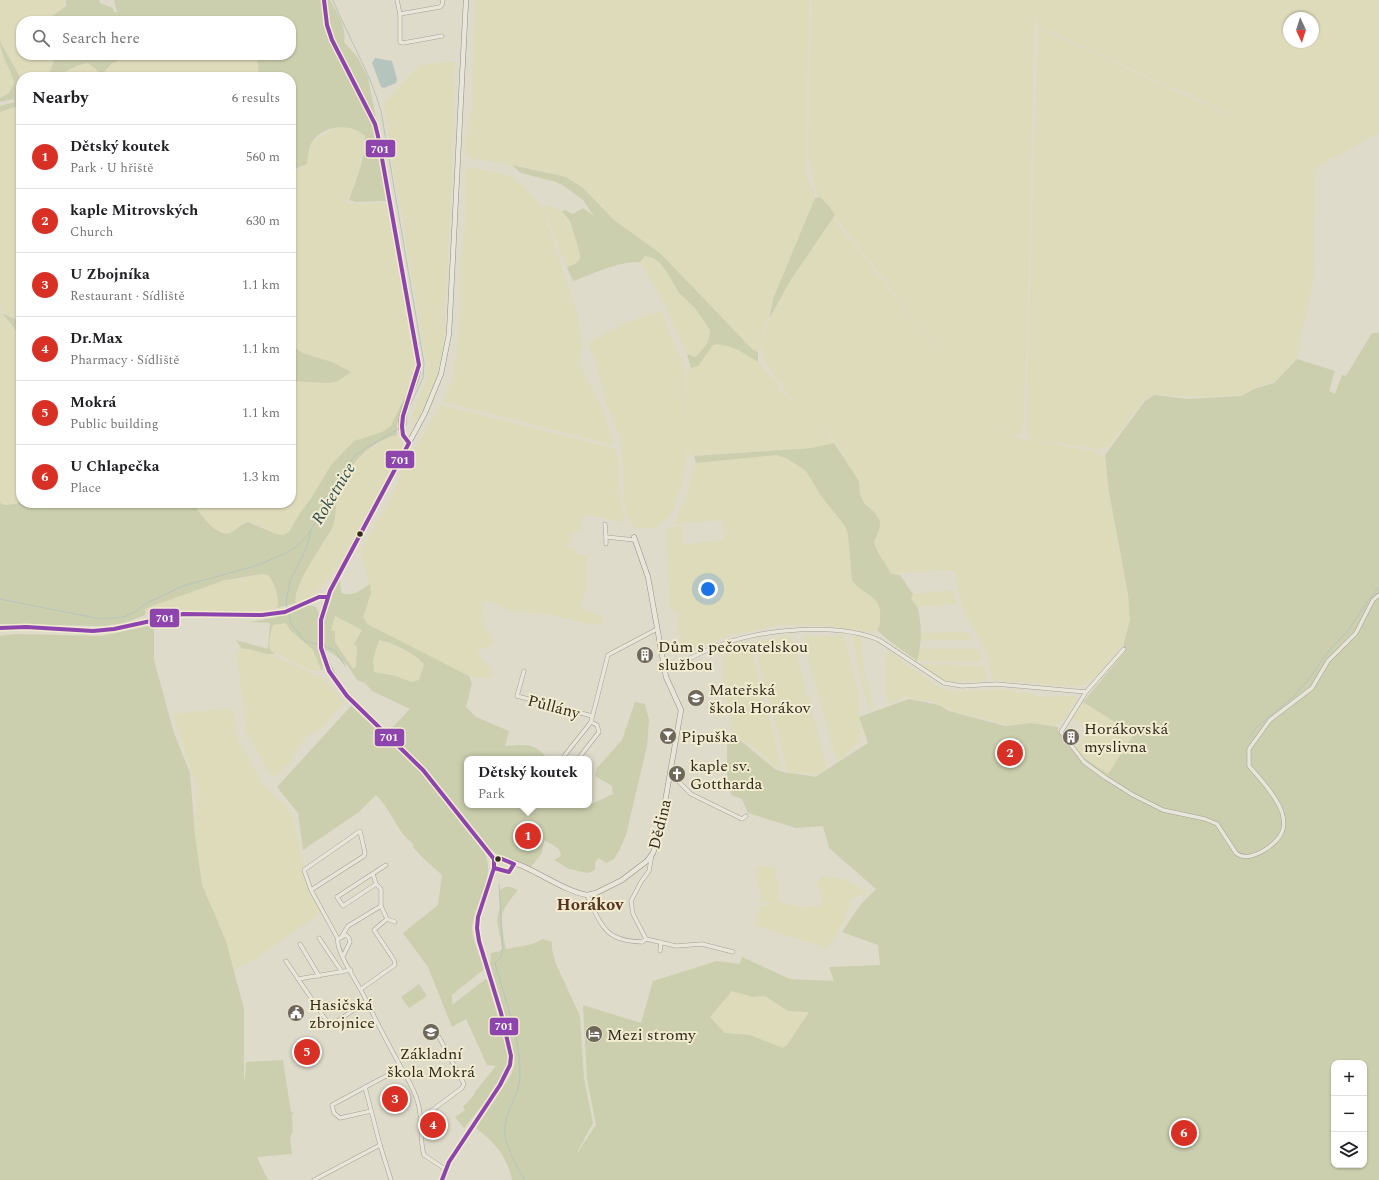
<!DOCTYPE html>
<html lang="en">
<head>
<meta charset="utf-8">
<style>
  :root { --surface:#fff; --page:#f6f6f6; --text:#202124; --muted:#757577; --line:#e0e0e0; --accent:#d93025 }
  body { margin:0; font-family:Spectral,serif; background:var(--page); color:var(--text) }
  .controls { position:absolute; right:12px; bottom:12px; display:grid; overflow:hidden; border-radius:8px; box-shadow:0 1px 3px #0004 }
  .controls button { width:36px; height:36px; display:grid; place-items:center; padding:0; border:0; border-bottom:1px solid var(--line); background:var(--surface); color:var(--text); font:20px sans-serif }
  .compass { position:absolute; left:1283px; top:12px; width:36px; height:36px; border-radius:50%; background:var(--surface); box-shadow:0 1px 3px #0004; rotate:176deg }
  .you { position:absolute; left:708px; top:589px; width:14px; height:14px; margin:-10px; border:3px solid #fff; border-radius:50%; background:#1a73e8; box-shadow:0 0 0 6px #1a73e833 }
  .badge { display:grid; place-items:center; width:26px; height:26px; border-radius:50%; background:var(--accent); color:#fff; font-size:13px; font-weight:700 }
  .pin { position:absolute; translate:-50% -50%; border:2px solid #fff; box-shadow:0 1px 4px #0006 }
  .popup { position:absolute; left:464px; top:756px; width:128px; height:52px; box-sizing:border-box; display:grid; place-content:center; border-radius:8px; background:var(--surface); filter:drop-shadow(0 1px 3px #0005); font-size:13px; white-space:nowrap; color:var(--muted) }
  .popup b { font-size:15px; color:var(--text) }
  .popup::after { content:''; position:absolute; left:50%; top:100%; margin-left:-8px; border:8px solid transparent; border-top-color:var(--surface) }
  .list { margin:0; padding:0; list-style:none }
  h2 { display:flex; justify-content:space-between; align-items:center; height:52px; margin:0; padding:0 16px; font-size:17px }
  h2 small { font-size:13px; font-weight:400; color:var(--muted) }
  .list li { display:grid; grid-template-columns:26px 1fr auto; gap:12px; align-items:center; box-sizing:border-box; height:64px; padding:0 16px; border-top:1px solid var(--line) }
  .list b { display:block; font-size:15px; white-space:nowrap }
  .list p { margin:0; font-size:13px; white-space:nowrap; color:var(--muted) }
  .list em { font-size:13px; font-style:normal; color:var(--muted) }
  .icon { flex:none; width:22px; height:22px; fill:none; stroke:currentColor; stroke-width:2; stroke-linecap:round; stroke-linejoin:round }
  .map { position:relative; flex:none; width:1379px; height:1180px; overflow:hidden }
  .search { position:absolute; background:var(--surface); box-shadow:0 1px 3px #0004; left:16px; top:16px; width:280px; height:44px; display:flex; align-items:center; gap:10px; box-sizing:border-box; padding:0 14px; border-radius:16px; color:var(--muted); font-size:15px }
  .panel { position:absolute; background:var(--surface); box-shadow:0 1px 3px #0004; left:16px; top:72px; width:280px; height:436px; border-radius:16px }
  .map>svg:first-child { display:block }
</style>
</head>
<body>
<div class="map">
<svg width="1379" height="1180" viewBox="0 0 1379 1180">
  <rect width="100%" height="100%" fill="#dfdbca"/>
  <g fill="#dedbbb" fill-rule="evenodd">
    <path d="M0,0H65L63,8L45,21H21V55H57L53,60L49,74L46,77H21V78L0,41Z"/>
    <path d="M475,0H809L805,172L814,191L815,198L773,299L762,336L761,352L753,350L661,254L614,220L583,188L571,179L535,169L470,158L466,155L465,145L471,113Z"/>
    <path d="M812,0H1035L1027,332L1023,430L1021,434L1016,436L1009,434L997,425L817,193L808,157Z"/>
    <path d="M1036,0H1379V133L1335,158H1329V161L1319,166L1315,172L1313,283L1297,358L1275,381L1259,386L1241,395L1209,397L1151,395L1143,401L1110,444L1106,447L1100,449L1032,440L1029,437L1026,430L1038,27L1188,97L1262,129L1041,27L1037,24L1035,17ZM1289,18H1313V42H1289Z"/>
    <path d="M0,51L8,64L14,83L9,93L0,98Z"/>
    <path d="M163,55H257L259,77H54L82,64L91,65L102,74L112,64L122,59Z"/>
    <path d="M455,62L451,191L445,309V333L440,371L430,395L415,426L414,425L411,418L427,377V366L405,237L404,222L396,186L384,103L420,64Z"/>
    <path d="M21,105V323L0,309V112Z"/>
    <path d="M337,127L360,130L364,137L361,162L348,199V203L360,204L384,203L389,208L416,353L415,373L396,419L391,426L382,432L354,441L331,465L310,500L300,513L289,532L283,535L276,534L254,523L246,522L231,532H220L206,521L193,503H291V381L329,383L338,381L350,372L332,362L305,354L291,346V173L304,167L312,142Z"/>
    <path d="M467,168H474L511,176L527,189L542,208L577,313L582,344L579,364L603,410L614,445L443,402L453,378L456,352L460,308V264L466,220L465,174Z"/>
    <path d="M545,205L560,210L568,217L580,254L581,258L577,263L567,267L543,207Z"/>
    <path d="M833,218L1001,430L1016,438L1095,451L1104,458L1118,544L1128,594L1130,620L1121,647L1100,672L1085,685L1072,686L992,680L987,652L967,617L962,605L955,573L950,570L891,574L875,549L873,542L879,531L871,509L862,499L858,481L819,413L834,443L812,448L689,456L686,371L690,370L717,332L727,326L779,386L780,392L804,404L785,392L783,387L765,361L762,343L769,319L790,281Z"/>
    <path d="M648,256L659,262L667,272L679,293L695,308L709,326L711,333L708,342L695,357L687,354L657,290L640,262L643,257Z"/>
    <path d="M0,311L21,336V497L17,504L12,505L0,503Z"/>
    <path d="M661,311L684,367L688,431L687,456L683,481L671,515L656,527L641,529L633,527L626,514L624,500L623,464L620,437L605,401L596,363L588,343L624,323Z"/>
    <path d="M441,405L616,449L619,465L620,493L624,520L621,522L585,514L581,530H578L574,533L568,547L576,549V553L587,556L586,586L582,601L583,609L602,616V621L597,625L590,624L542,613L512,611L488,601H483V622L494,641L493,645L480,650L478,654L479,657L491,667L492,676L488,678H476L451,668L367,624L363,617L371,588L361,557V549L389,502L405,465Z"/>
    <path d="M401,435L402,448L393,468L336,570L323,585L309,598L297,604L295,602L298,588L313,558L331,532L340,487L352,466L370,449L381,442L391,436Z"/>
    <path d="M776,455L788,459L809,473L819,492L843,523L848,534L852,580L857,586L874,598L878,603L881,614L880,625L877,630L870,632L810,625H781L730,635L683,654L680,648L678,612H673L670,608L666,531L670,528L681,525L682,545L724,539L722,520L675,524L687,495L693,466L699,461Z"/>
    <path d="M257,574L268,575L272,579L275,586L278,601L277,610L255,613L182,611L149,616L144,613L147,608L199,589L225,580H238Z"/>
    <path d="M953,590L957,604L918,607L911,598L913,594Z"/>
    <path d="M335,616L362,630L356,640L357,647L356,666L353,669L335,642V632L331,630Z"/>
    <path d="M284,622L313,650L322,671L308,669L270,650L269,646L272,628L273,625Z"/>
    <path d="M959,632H968L973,640H921V633Z"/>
    <path d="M792,635L827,769L815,774L788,772L754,642Z"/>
    <path d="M804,636H844L859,698V717L862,732L858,743L837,762L802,637Z"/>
    <path d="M853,636L861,637L864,670L874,710L870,711L860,677Z"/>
    <path d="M379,639L420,658L424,665L419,680L411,682L396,676L374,672L373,660L375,646Z"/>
    <path d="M749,642L775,740L782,771L777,768L752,746L736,736L732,730L722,675L723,655L732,647Z"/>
    <path d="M249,648L272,655L325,680L344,701L343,705L322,727L304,739L291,761L276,776L270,774L246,731L237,654L240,650Z"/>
    <path d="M920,649H979L983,661H917Z"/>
    <path d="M889,651L943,690L956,692L1002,689L1048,697L1072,696L1076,697L1077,699L1064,720L1054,726L1031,723L1009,725L955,712L935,702L905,697L888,704L885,682L887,657Z"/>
    <path d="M919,664L985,666L987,681L947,682Z"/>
    <path d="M1083,702L1134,734L1108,774L1084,758L1076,749L1090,729L1072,718Z"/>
    <path d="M233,708L238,739L245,752L263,785L279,801L285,805L292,816L307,876L322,912L254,960L234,970L221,930L212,912L202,885L195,835L196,785L173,714Z"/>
    <path d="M764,866H772L776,869L779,901L792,905L802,908L821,905L822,898L817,882L823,876L847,880L868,892L851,899L844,921L832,943L826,949L819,945L754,925L760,906L765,905L768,907L771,903V901L761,903L755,867Z"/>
    <path d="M732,991L753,997L765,996L788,1011L809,1012L787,1045L783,1048L750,1035L725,1033L710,1017Z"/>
  </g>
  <g fill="#cbcfad" fill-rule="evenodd">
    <path d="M66,0H99L100,3L113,8L114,12H117L114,0H322L324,27L373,125L386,201L356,202L349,200C356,179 366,158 365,136C351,122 322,125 312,142C308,148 308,157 307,164L291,171V77H259L257,55H291V21H45L66,6Z"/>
    <path d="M327,0H330C337,11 347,29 344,42L358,58L368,78L377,123L334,40L329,22Z"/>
    <path d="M0,41L21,79V105L0,112V106L15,102L13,99L0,102V98L9,93L14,83C11,68 0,56 0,41Z"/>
    <path d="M57,55H163L122,59L111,64L102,74L88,63C73,65 61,77 46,77C53,71 51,62 57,55Z"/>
    <path d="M512,165L566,177L583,188L614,220L661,254L753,350L758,352V362C745,354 729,342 713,345L698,366L691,368L687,354L695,357C703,350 711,341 710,330L695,308L679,293L667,272L659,262L653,258L645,256L640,262C615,262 596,273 573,281L567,267C575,264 581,262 580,254L570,221L562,211L565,210L573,214L583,208L594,216L583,200L564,186L556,182L521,173Z"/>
    <path d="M820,197L828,205L835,215L790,281L769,319L773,299L815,198Z"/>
    <path d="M2,313L21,322V336Z"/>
    <path d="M1372,333H1379V1180H512C507,1156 495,1143 476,1128L511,1075L515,1063L501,1000L490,964L491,953L500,951L502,948L497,920L500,905L499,891C507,885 510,886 518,890C496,917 500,916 506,949C520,946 531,946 543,939L552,942V949L556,964L580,1016L584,1078L593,1123L575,1156L596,1125L587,1079L583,1005L641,1023L653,981L717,961L740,964L742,957L790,979L834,981L829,967L880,965L878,945L842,932L861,904L876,889L829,848L823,826L796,828L748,813L742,799L731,795L727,774V733L736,737L775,769C787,775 801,773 815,777L868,743L859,717L909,699L939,705L949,711L1005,726L1031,723L1058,727V731L1065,736L1084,758L1108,774L1134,734L1083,702L1124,653V642L1130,620L1128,594L1109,492L1105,455L1145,401L1154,395L1188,399L1241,396L1254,389L1274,383L1297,359L1335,371L1329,391L1335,394L1342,375L1346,376ZM732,991L753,997L765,996L788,1011L809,1012L787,1045L783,1048L750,1035L725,1033L710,1017ZM1334,1063H1364V1165H1334Z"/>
    <path d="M291,346L305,354L332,362L351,372L338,381L329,383L291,381Z"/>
    <path d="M406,394L397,424V435C382,438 363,451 354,464C347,473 338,487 337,499C335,510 336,523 330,532C322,545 291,590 296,603L277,608C280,598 275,583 268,575C258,572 238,580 225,580L147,608L145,610V615L125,623L103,626L0,624V503L5,505L17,504L21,497V503H193C199,513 216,537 230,533C236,530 241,524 248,522L276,534L283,535L289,532L300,513L310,500L331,465L354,441L382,432L391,426Z"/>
    <path d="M834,443L859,481L860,494L864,503L875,513L880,521L879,531L874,542C877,555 886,562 891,574L900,575L913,594L911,598C913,602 917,605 918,609C922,626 922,644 917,661L888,640L877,630C880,626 880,623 880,618C883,594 862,596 852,580L848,534L845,526L821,496L806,471L788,459L776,455L696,463L694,456L812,448Z"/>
    <path d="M340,576L341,593C356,597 359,590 370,584L371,593L363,617L367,624L469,676L472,683L466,707L476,717L509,731L505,746C526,745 533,741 548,759H467V805L587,806L613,794L612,786L595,776L597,768L622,740L635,702L645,704L649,720L647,746L626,835L620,849L614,859L606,863L599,858L595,862V870L588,873L569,869L554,860L561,856C561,847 550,844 544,840L542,853L530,868L501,855L500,856L487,847L431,777L388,732L410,709L372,691L365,683L357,680L348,666L332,653L324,649L319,651L323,668L322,671L313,650L290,630L286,623L273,625C271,631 268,644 270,650L275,653C266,657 253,647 242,649L236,640L268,649L270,623L249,622L272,618L310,605L316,607L319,614L318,627H323L327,608ZM335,616L362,630L354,644L357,647L356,666L353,669L335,642V631L331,630ZM379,640C389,641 421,656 424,665L419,680L411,682L396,676L374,672L373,660Z"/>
    <path d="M148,626L154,629V660L174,733L190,773L195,835L202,885L226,941L244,1009V1079H245L246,1062L283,1060L291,1112L294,1113L292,1115L293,1131L290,1138L292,1154L257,1157L268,1180H0V636L14,634L102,636Z"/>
    <path d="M351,706L420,771L484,852C497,876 475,902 472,927C471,936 481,959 484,969L452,995V1005L487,978L508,1055L507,1069L492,1093L464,1128L455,1117L465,1110L463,1107L474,1095L475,1092L496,1066L487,1065L466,1019L452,1027L428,967L403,933L438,905L442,875L423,858L412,846L414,845C410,840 406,838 403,834C393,821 388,806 376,795L359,812L303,850L298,813L277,787Z"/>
    <path d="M419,984L427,996L409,1008L401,997Z"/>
  </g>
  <path fill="#b5c5bd" d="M375,58L392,61L397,79L396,83L384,88L381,87L372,63Z"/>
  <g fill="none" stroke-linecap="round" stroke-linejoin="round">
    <g stroke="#b5c5bd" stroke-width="1">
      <path d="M333,0C348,37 370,72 381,111L424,363L423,378L407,412L406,426L403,427"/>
      <path d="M311,531L306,549L290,581L286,602L291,623L301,637L305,641L320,645"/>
      <path d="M0,599L101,619L124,617L133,613L147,603L183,586L258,565L282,555L296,547L307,536L320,515L339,477L356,454L400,428"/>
      <path d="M323,646L335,650L345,666"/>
      <path d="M1249,738L1256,728L1294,696L1308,680L1328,652L1349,629L1370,598L1379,587"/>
      <path d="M499,884L503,948L501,957L495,963C504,998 520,1035 520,1071C521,1092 508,1106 505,1126C502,1141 517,1168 525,1180"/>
    </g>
    <g stroke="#a4a093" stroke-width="4.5">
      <g id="street">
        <path d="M397,0L400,14V42L403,43L442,36"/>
        <path d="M400,14L440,7L442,5L443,0"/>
        <path d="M605,524L606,537L635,540"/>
        <path d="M606,537V544"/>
        <path d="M0,628L26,627L93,631L114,629L183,614L262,615L285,612L319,597H327"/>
        <path d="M1124,649L1086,692L1061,732L1084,762L1106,778L1133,795L1163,810L1205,819L1217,824L1236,853C1249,864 1277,845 1282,832C1284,828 1284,821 1283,817C1281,801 1259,777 1249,766V749L1270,720L1312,688L1328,661L1356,633L1373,600L1379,595"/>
        <path d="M524,671L517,696L592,716"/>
        <path d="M665,671C683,662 701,652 720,645C763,629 836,622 879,640L944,683L962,686L996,684L1086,692"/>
        <path d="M564,759L565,755L591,722L608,655L657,629"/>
        <path d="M578,759L599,732L597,725L591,722"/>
        <path d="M670,778L677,780L691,794L742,819L746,816"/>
        <path d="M652,854L649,871L641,882L631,901L633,914L646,939L676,946L702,944L733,952"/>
        <path d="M494,868L509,872L514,864"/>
        <path d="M373,874L376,884"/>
        <path d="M311,890L364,856L365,853L360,831L304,870L311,890L338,939"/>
        <path d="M587,895C602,926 604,941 642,942L646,939"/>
        <path d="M381,906V889L376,884L343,906L337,897L386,865"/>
        <path d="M387,919L395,922"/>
        <path d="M342,936L348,926L381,906L387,919L374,930L394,960L395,965L361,989"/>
        <path d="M319,938L342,972"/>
        <path d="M300,944L319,976"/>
        <path d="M660,951L661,942"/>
        <path d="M343,956L350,942L349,938L346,935L338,939C335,950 357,982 363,994C375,1018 387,1043 401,1067C407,1078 415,1090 418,1103C423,1120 419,1138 424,1155L445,1169"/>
        <path d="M286,961L330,1026L367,1001"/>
        <path d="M298,979L351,970"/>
        <path d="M365,1087L380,1145L391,1180"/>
        <path d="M371,1111L340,1118L334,1113L332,1105L401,1068"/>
        <path d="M420,1119L462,1088L464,1084L439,1037"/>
        <path d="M314,1180L380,1145"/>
      </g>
    </g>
    <g stroke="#948f83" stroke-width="5.5">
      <g id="secondary">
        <path d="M324,0L327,25L332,40L375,124L378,136L418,357C419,364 419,370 417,376C412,395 389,425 409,443"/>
        <path d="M466,0L449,334L441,374L425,413L333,584C313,629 317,658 347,696L423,770L494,859"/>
        <path d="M494,859C526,860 556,889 587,895L596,893L622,880L647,861L653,853L660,831L681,710L666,677L648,577L634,537"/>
        <path d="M442,1180L449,1162L500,1085L510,1065L511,1056L501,1013L479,941L477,928L478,917L494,868V859"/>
      </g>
    </g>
    <use href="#street" stroke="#e8e5db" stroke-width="3.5"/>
    <use href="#secondary" stroke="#e8e5db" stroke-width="4.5"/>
    <g stroke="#f1ebd0" stroke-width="7">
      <g id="bus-1">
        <path d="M324,0L327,25L332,40L375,124L378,136L419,365L403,416L402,426L403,435L409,443L330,591L321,620V648L329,671L347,696L423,770L494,859"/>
        <path d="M0,628L26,627L93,631L114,629L183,614L262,615L285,612L319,597H327"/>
        <path d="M494,859H502L514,864L509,872L494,868"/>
        <path d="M442,1180L449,1162L500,1085L510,1065L511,1056L501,1013L479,941L477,928L478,917L494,868V859"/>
      </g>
    </g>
    <use href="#bus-1" stroke="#8e44ad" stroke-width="4"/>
  </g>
  <defs>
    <g id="building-disc" transform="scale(0.9)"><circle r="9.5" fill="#6e675a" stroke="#f1ebd0"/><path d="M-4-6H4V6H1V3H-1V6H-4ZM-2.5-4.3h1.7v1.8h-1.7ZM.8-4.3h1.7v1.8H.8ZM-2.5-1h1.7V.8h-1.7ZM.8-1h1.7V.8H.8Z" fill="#fff"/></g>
    <g id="school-disc" transform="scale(0.9)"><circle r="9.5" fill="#6e675a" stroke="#f1ebd0"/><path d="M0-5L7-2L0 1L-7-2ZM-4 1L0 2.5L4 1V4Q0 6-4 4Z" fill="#fff"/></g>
    <g id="bar-disc" transform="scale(0.9)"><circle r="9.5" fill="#6e675a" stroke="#f1ebd0"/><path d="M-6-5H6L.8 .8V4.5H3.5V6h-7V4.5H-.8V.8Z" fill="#fff"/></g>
    <g id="church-disc" transform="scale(0.9)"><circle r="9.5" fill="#6e675a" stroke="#f1ebd0"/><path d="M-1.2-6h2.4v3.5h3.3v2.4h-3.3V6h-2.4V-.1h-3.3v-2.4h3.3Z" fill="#fff"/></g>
    <g id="civic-disc" transform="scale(0.9)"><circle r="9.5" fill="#6e675a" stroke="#f1ebd0"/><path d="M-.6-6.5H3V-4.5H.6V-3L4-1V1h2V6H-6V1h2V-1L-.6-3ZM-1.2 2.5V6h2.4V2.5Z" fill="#fff"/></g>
    <g id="hotel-disc" transform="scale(0.9)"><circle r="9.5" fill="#6e675a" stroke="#f1ebd0"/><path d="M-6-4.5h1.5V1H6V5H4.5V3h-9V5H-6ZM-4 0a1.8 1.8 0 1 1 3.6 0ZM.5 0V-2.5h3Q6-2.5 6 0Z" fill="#fff"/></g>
  </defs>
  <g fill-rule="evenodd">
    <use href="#building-disc" x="645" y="655"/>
    <use href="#school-disc" x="696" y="698"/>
    <use href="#bar-disc" x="668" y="736"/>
    <use href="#building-disc" x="1071" y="737"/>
    <use href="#church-disc" x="677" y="774"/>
    <use href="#civic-disc" x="296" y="1013"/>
    <use href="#school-disc" x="431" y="1032"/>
    <use href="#hotel-disc" x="594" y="1034"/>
  </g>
  <g fill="#31291d" stroke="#f1ebd0" stroke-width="1.5">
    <circle cx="360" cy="534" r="3.5"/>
    <circle cx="498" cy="859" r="3.5"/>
  </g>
  <g text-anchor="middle" stroke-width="4" stroke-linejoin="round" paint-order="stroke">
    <g font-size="16" fill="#31291d" stroke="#f1ebd0" text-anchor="start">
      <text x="658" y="652">Dům s pečovatelskou<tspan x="658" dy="18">službou</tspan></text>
      <text x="709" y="695">Mateřská<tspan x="709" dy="18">škola Horákov</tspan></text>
      <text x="1084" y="734">Horákovská<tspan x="1084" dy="18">myslivna</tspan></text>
      <text x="681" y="742">Pipuška</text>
      <text x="690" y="771">kaple sv.<tspan x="690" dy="18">Gottharda</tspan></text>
      <text x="309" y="1010">Hasičská<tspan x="309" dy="18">zbrojnice</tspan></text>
      <text x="607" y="1040">Mezi stromy</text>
      <text x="431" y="1059" text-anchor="middle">Základní<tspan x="431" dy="18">škola Mokrá</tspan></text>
    </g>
    <g font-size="16" fill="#31291d" stroke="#f1ebd0">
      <text transform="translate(554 706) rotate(15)" y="6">Půllány</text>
      <text transform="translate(659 824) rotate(-76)" y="6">Dědina</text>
    </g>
    <g font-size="17" font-style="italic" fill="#2e4e4f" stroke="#f1ebd0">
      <text transform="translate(333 493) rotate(-59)" y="6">Roketnice</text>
    </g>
    <g font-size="17" font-weight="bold" fill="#593321" stroke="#f1ebd0">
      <text x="590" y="910">Horákov</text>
    </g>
  </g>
  <g stroke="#f1ebd0" stroke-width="1.5">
    <rect x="365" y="139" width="31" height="19" rx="4" fill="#8e44ad"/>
    <rect x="385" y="450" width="30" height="19" rx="4" fill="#8e44ad"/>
    <rect x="149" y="608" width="31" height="20" rx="4" fill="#8e44ad"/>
    <rect x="374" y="728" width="31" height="19" rx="4" fill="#8e44ad"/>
    <rect x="489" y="1017" width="30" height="19" rx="4" fill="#8e44ad"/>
  </g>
  <g font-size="11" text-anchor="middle" font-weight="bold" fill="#fff">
    <text x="380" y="153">701</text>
    <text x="400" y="464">701</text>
    <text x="165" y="622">701</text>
    <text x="389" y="741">701</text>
    <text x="504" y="1030">701</text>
  </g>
</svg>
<div class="controls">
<button>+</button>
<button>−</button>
<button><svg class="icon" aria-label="layers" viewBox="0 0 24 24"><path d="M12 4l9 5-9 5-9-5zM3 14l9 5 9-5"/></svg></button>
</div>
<svg class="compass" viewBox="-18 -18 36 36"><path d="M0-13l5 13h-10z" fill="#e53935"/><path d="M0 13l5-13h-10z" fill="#757577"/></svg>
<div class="you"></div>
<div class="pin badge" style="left:528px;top:836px">1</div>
<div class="popup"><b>Dětský koutek</b>Park</div>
<div class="pin badge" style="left:1010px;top:753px">2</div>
<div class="pin badge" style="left:395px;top:1099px">3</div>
<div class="pin badge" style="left:433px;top:1125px">4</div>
<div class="pin badge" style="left:307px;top:1052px">5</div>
<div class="pin badge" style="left:1184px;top:1133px">6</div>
<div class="search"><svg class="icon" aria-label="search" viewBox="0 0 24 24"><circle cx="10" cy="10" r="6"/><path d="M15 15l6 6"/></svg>Search here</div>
<section class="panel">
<h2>Nearby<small>6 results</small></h2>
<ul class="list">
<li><span class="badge">1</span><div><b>Dětský koutek</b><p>Park · U hřiště</p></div><em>560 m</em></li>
<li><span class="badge">2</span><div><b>kaple Mitrovských</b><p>Church</p></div><em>630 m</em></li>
<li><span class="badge">3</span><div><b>U Zbojníka</b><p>Restaurant · Sídliště</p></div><em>1.1 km</em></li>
<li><span class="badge">4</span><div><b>Dr.Max</b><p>Pharmacy · Sídliště</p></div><em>1.1 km</em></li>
<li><span class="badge">5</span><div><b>Mokrá</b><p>Public building</p></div><em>1.1 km</em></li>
<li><span class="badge">6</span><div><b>U Chlapečka</b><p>Place</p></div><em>1.3 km</em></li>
</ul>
</section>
</div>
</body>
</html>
